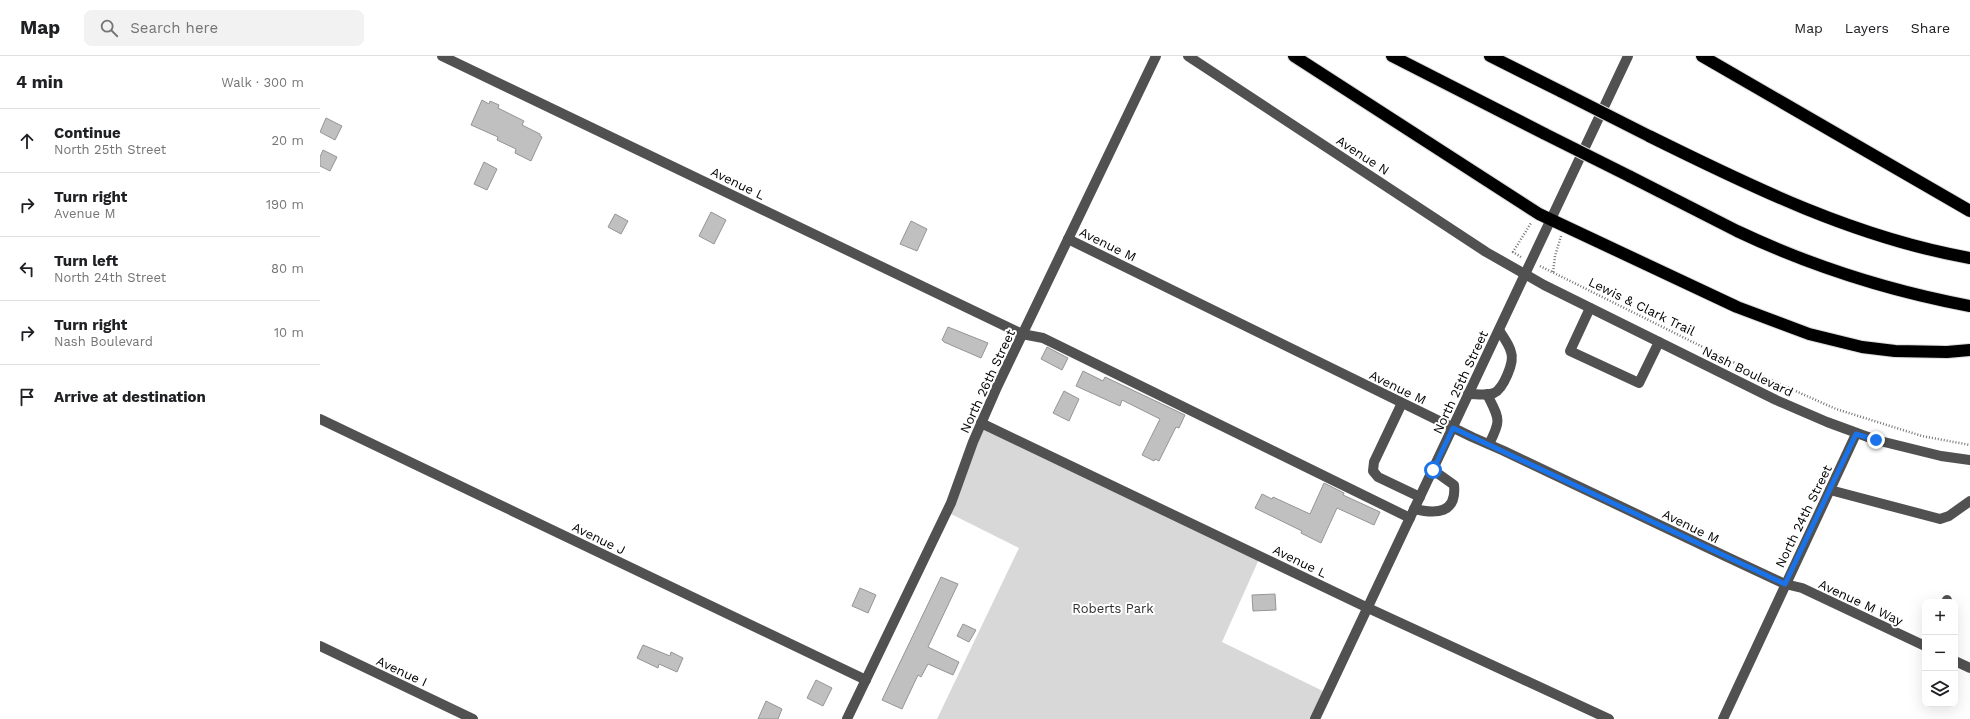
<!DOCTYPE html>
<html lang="en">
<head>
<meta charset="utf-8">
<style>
  :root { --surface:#fff; --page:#f2f2f2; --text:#202124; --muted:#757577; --line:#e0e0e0 }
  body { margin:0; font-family:"Work Sans",sans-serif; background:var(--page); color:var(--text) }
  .controls { position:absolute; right:12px; bottom:12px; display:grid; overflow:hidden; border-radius:8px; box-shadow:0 4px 16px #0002 }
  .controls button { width:36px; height:36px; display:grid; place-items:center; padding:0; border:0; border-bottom:1px solid var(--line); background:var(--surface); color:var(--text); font:20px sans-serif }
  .stop { position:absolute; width:12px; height:12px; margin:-9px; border:3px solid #1a73e8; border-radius:50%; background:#fff }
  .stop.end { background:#1a73e8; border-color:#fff; box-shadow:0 1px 4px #0008 }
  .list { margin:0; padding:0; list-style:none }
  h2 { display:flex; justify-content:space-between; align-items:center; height:52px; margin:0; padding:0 16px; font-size:17px }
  h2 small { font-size:13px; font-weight:400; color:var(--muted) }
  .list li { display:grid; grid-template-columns:26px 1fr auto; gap:12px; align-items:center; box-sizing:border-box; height:64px; padding:0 16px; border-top:1px solid var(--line) }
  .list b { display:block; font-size:15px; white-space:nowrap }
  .list p { margin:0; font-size:13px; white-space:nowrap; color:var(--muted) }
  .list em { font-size:13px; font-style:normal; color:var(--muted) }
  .icon { flex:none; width:22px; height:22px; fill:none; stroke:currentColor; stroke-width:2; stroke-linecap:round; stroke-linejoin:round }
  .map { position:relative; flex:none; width:1650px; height:663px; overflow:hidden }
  header { display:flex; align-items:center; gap:24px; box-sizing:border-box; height:56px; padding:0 20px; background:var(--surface); border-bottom:1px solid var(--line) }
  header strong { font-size:19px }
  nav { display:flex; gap:22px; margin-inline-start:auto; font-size:14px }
  .search { width:280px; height:36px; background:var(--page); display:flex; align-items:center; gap:10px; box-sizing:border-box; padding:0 14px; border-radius:8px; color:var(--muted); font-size:15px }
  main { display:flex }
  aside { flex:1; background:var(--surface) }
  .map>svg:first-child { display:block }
</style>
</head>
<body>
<header>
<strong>Map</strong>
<div class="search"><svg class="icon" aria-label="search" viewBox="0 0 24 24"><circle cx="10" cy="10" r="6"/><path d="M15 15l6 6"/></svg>Search here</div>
<nav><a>Map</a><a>Layers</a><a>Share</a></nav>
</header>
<main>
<aside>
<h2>4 min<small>Walk · 300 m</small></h2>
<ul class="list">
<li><svg class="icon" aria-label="ahead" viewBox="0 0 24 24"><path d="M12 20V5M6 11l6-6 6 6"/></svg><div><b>Continue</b><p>North 25th Street</p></div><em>20 m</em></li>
<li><svg class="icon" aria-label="right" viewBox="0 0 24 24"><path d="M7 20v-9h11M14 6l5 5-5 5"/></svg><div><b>Turn right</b><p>Avenue M</p></div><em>190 m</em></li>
<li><svg class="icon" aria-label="left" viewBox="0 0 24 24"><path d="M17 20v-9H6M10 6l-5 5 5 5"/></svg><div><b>Turn left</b><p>North 24th Street</p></div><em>80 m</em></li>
<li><svg class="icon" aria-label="right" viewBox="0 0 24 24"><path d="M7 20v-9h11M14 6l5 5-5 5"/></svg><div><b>Turn right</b><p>Nash Boulevard</p></div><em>10 m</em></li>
<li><svg class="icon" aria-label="arrive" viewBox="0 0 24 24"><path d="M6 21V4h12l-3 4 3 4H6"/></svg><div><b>Arrive at destination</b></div></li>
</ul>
</aside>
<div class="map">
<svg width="1650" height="663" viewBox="0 0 1650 663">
  <rect width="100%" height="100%" fill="#fff"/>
  <path fill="#d8d8d8" d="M661,367L940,501L902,586L1007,637L995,663H617L699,492L627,456Z"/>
  <g fill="#c0c0c0" stroke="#959595">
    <path d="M162,44L169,48L170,45L179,49L178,52L204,65L202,69L220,78V80L222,81L211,105L195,97L196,93L177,84L178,81L151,69Z"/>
    <path d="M6,62L22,70L15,84L0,76Z"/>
    <path d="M3,94L17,101L10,115L0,110V101Z"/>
    <path d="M164,106L177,113L167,134L154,128Z"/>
    <path d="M391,156L406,164L394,188L379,180Z"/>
    <path d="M295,158L308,165L301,178L288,171Z"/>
    <path d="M591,165L607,173L597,195L580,188Z"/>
    <path d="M628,271L668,287L661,302L624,286L622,284Z"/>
    <path d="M727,291L748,302L742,314L721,303Z"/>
    <path d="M763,315L783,325L785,321L865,359L859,372L856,371L839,405L835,403L834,405L822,399L840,363L802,344L800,350L756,330Z"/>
    <path d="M744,335L759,343L749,365L733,357Z"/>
    <path d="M1004,427L1024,437L1023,439L1060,456L1054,469L1017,452L1001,487L981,477L982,475L935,452L942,438L952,443L953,441L990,458Z"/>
    <path d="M621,521L638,528L608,591L639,606L633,619L608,608L601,621L598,619L582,653L562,644Z"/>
    <path d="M540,532L556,539L548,557L532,550Z"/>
    <path d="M955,538L956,554L933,555L932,539Z"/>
    <path d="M643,568L656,574L649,586L637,580Z"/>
    <path d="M323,589L350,600L351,596L363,602L357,616L339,608L338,612L317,602Z"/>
    <path d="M496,624L512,632L503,650L487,642Z"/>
    <path d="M446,645L462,653L458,663H438Z"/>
  </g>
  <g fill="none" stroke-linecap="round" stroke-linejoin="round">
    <g stroke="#dbdbdb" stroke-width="14">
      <g id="highway">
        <path d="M974,0L1219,158L1417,251L1489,278L1542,291L1575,295L1627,296L1650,294"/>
        <path d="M1072,0L1225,78"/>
        <path d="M1170,0L1242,36"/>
        <path d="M1382,0L1650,155"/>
        <path d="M1329,80C1432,131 1536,182 1650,202"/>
        <path d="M1309,120C1345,138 1381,157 1417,175C1491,210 1570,235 1650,250"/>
      </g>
    </g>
    <g stroke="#737373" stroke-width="2.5" stroke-dasharray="1 2" stroke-linecap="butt">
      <path d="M1201,201L1193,196L1211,167"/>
      <path d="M1220,210L1433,316L1516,353L1602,380L1650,389"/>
      <path d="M1233,216L1235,200L1241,180"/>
    </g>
    <g stroke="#515151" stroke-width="10">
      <path d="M122,0L702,278L723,282L1090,462"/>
      <path d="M868,0L1166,196L1224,229L1456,344L1507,366L1556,384L1621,400L1650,404"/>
      <path d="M748,183L1152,381L1184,395L1405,500L1465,528L1482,532L1605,590"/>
      <path d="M1270,252L1250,295L1319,327L1339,286"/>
      <path d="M1148,338C1157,338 1166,340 1174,337C1183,333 1195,306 1191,296C1189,288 1183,281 1179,274"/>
      <path d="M1167,338C1179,363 1182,363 1169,388"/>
      <path d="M1082,347L1054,406L1053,415L1058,421L1100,441"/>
      <path d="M0,363L546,624"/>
      <path d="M661,367L1048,552L1289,663"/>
      <path d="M1510,434L1620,463L1629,460L1650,445"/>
      <path d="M1094,453C1116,458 1137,458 1134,429L1113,414"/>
      <path d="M1626,546L1627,544"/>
      <path d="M0,590L153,663"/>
      <path d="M1635,605L1650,612"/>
      <path d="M527,663L631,447L653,386L677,331L836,0"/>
      <path d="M995,663L1308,0"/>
      <path d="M1403,663L1536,378"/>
    </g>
    <use href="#highway" stroke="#000" stroke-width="12"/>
    <g stroke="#dbdbdb" stroke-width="14" stroke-linecap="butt">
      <g id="highway-bridge">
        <path d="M1242,36L1329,80"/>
        <path d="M1225,78L1309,120"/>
      </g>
    </g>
    <use href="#highway-bridge" stroke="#000" stroke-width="12"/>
  </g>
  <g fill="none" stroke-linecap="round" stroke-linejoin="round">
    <path stroke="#1a73e8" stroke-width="5" d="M1113,414L1133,372L1465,528L1536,378L1556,384"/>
  </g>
  <g text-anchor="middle" stroke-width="4" stroke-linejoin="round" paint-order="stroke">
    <g font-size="13" fill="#000" stroke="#fff">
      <text transform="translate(1043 99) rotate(33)" y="5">Avenue N</text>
      <text transform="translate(418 127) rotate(26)" y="5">Avenue L</text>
      <text transform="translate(788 188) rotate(26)" y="5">Avenue M</text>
      <text transform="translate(1322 250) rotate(26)" y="5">Lewis &amp; Clark Trail</text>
      <text transform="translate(1428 315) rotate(26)" y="5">Nash Boulevard</text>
      <text transform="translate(667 325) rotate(-65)" y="5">North 26th Street</text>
      <text transform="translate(1140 326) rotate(-65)" y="5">North 25th Street</text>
      <text transform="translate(1078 331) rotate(26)" y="5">Avenue M</text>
      <text transform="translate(1483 460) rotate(-64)" y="5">North 24th Street</text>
      <text transform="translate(1371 470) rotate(26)" y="5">Avenue M</text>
      <text transform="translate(279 482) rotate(26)" y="5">Avenue J</text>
      <text transform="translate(980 505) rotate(26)" y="5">Avenue L</text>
      <text transform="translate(1541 546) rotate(25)" y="5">Avenue M Way</text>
      <text transform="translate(82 615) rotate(25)" y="5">Avenue I</text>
    </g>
    <g font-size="13" fill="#2f2f2f" stroke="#fff">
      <text x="793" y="557">Roberts Park</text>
    </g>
  </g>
</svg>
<div class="controls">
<button>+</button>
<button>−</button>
<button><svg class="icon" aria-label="layers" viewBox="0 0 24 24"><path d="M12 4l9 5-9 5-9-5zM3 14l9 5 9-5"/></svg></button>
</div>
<div class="stop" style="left:1113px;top:414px"></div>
<div class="stop end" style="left:1556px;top:384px"></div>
</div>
</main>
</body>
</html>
